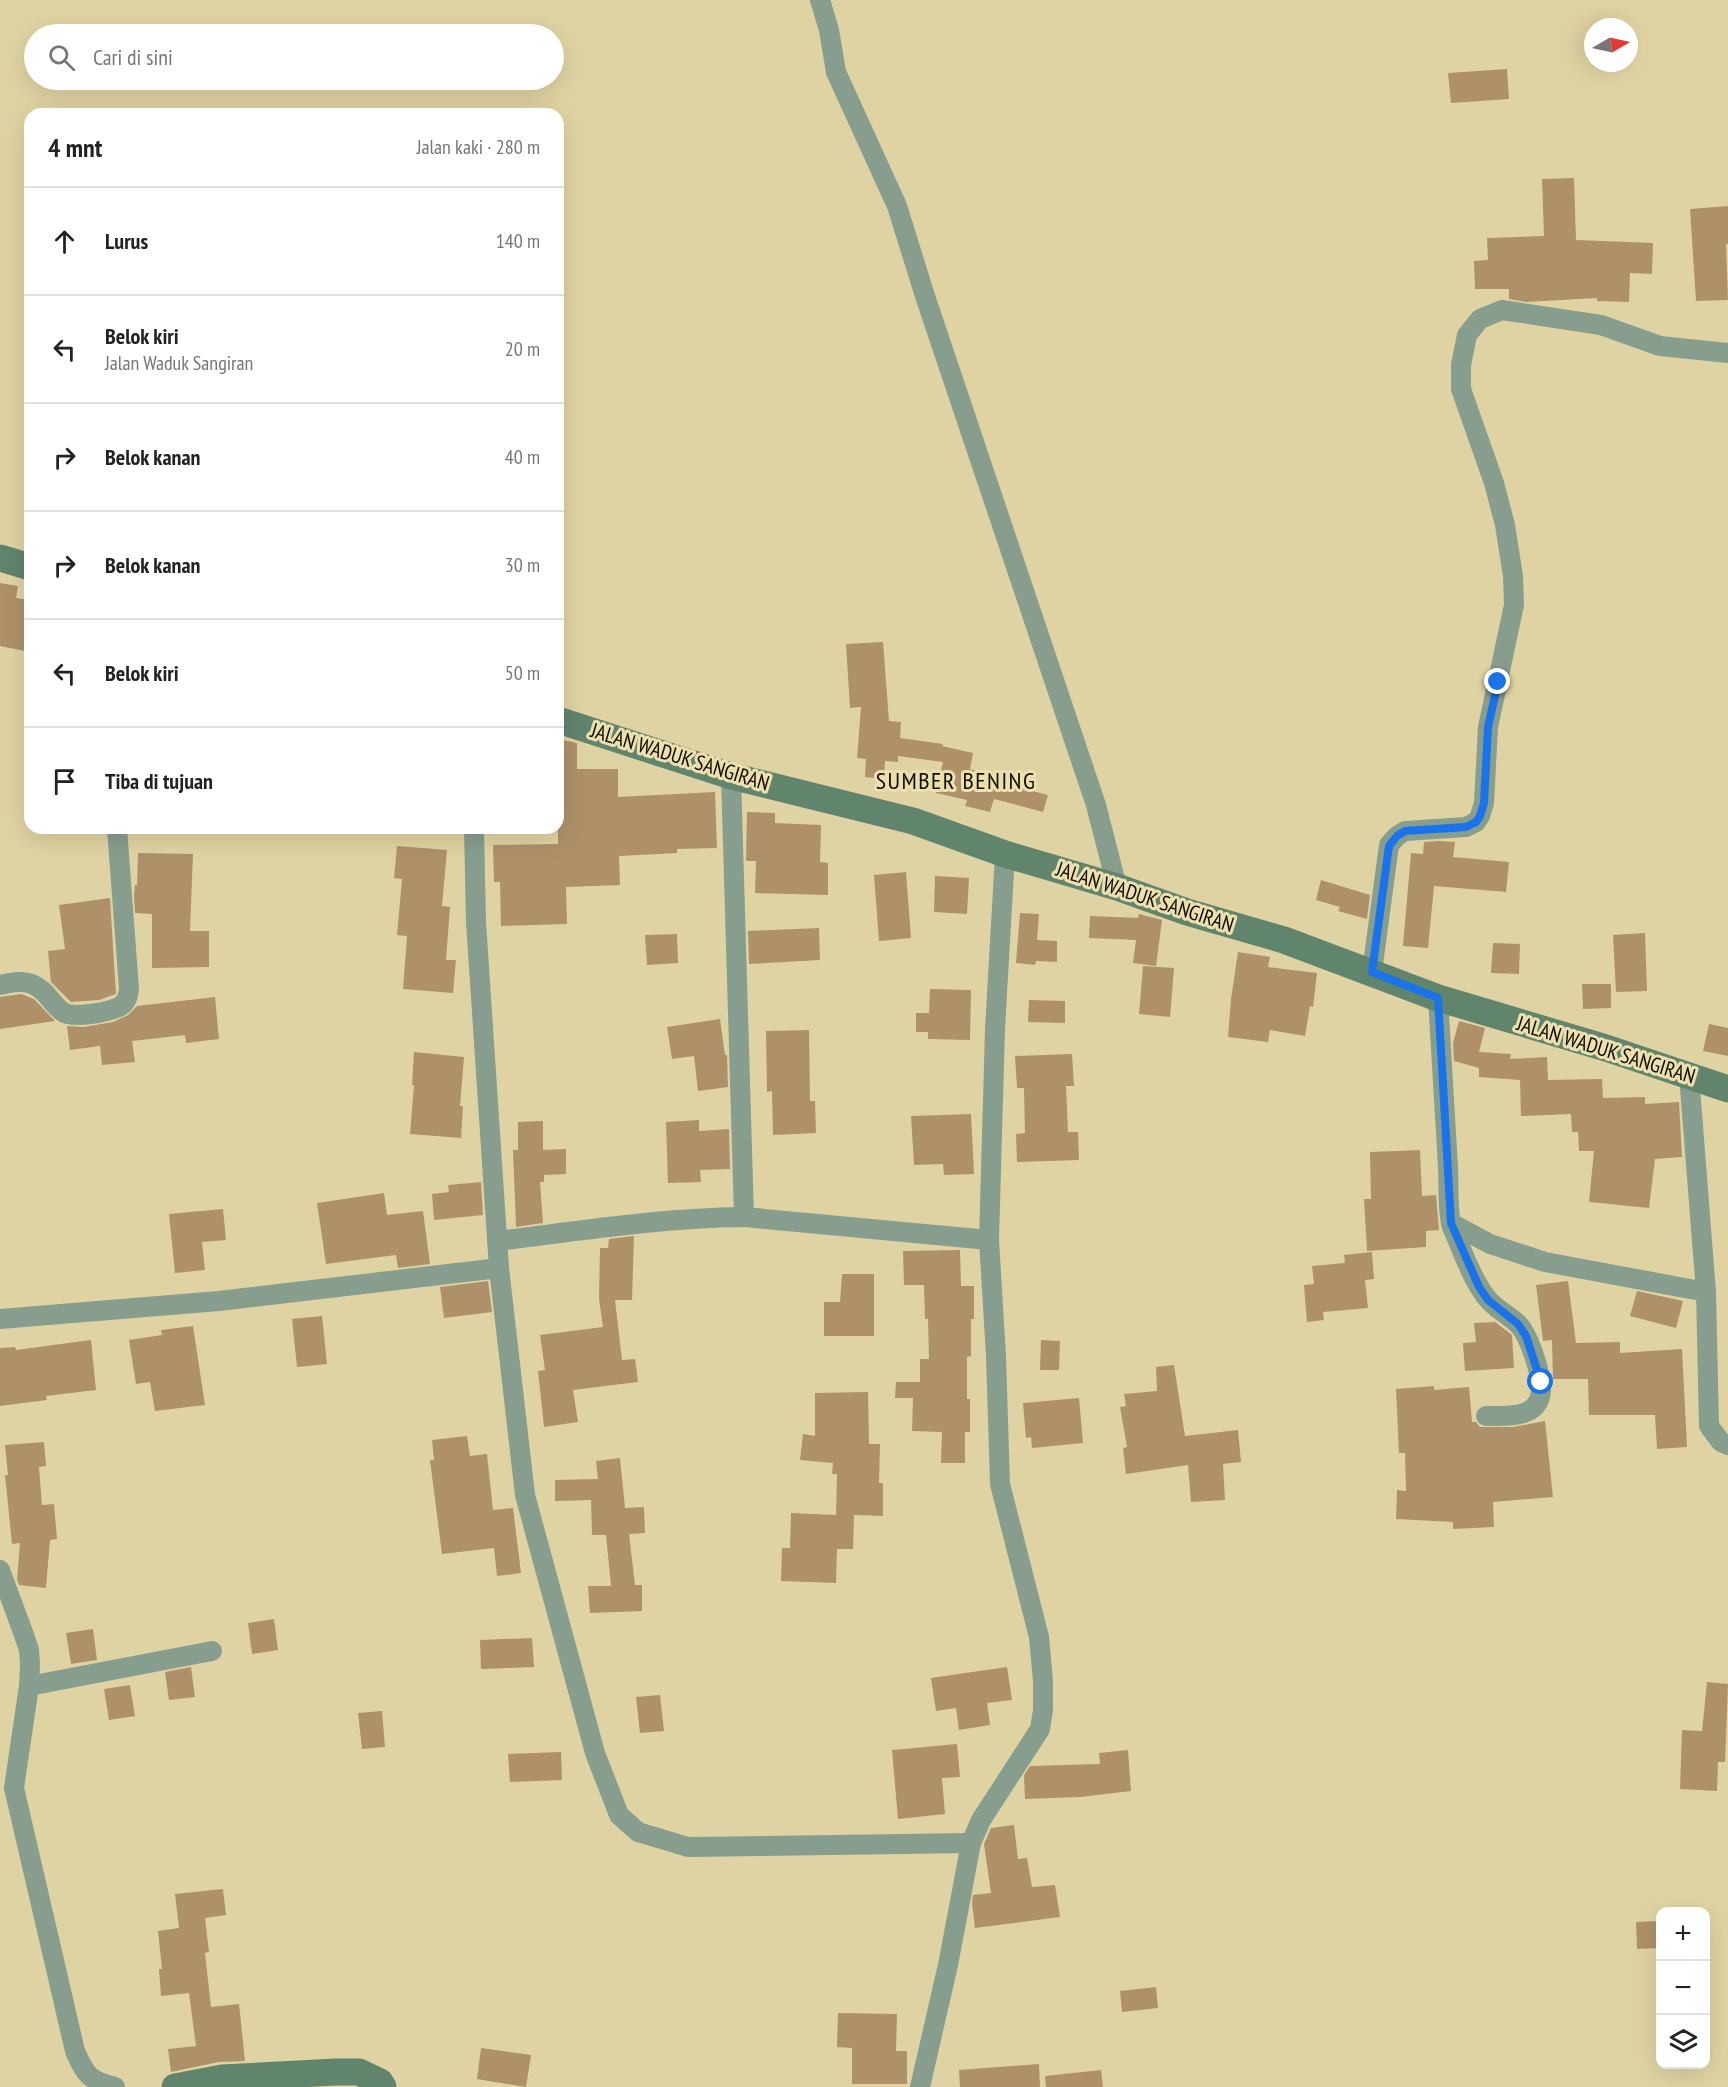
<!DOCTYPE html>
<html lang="id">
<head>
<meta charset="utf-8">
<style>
  :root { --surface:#fff; --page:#f6f6f6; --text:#222; --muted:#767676; --line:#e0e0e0 }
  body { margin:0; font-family:"PT Sans Narrow",sans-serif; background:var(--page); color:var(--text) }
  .controls { position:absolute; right:18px; bottom:18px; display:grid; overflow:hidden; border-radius:12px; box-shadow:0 6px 24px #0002 }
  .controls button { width:54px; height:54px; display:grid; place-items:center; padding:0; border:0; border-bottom:2px solid var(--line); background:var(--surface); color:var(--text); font:30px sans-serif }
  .compass { position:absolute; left:1584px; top:18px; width:54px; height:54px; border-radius:50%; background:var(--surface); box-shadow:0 6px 24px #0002; rotate:81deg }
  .stop { position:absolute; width:18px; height:18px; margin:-14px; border:4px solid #1a73e8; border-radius:50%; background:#fff }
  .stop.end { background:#1a73e8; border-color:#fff; box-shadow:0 2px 6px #0008 }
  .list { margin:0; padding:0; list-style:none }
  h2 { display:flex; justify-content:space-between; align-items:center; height:78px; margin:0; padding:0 24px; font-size:26px }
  h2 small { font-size:20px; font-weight:400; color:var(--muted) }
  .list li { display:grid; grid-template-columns:39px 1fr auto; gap:18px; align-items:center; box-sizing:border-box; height:108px; padding:0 24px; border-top:2px solid var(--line) }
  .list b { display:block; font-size:22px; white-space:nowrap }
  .list p { margin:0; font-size:20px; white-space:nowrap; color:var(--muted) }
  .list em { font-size:20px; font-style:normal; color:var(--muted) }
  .icon { flex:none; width:33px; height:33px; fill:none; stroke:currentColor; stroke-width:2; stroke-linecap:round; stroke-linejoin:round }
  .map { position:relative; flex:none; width:1728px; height:2087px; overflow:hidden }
  .search { position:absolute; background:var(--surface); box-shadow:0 6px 24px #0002; left:24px; top:24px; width:540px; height:66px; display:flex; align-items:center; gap:15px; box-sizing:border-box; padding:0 21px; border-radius:33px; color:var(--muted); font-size:22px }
  .panel { position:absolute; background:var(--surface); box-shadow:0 6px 24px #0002; left:24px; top:108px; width:540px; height:726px; border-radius:18px }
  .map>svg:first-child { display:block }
</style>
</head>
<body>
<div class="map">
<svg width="1728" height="2087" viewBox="0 0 1728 2087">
  <rect width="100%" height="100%" fill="#e0d3a3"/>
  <g fill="#ae9169">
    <path d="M1507,69L1509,99L1451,103L1448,73Z"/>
    <path d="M1574,178L1576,240L1653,243L1652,274L1630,273L1629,302L1597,301V298L1526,302L1509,299V289H1475L1474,261L1488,260L1487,238L1544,236L1542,179Z"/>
    <path d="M1728,206V244H1726L1728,300L1696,301L1690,209Z"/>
    <path d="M0,583L18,586L16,598L30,600V652L0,646Z"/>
    <path d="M883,642L889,721L901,722L900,738L943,744L942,746L973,753L970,769L999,776L998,782L1048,795L1043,812L994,799L990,812L965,806L967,800L936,793L943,762L898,756V762L885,761L884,779L865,777L866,759L857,758L861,707L850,708L846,644Z"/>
    <path d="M558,739L577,743V769H618V797L715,792L717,848L677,849V853L619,856L620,885L566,887L567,924L501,926L500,882H494L493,845L558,844Z"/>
    <path d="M747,812L775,813V823L821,825L820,862L828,863V895L755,893L756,861H746Z"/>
    <path d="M1439,841L1455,842L1453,857L1509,862L1506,892L1434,886L1428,948L1403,946L1411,853L1423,854L1424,842Z"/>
    <path d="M397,846L447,850L442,906L450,907L446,960H456L453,993L403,989L407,936L397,935L402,879L394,878Z"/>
    <path d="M138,853L193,854L190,931H209V967L152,968V914L135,913L134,896L135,885H137Z"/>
    <path d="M906,872L911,938L879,941L874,875Z"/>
    <path d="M935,876L969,878L967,914L934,912Z"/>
    <path d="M1321,880L1370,895L1367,919L1338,911L1340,907L1316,900Z"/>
    <path d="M110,898L116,994L99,1000L71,1002L51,982L48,951L65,949L59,905Z"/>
    <path d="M1020,913L1039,914L1037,940L1057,941V962L1036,961L1035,965L1016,963Z"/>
    <path d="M1139,914L1162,920L1156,966L1133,963L1136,940L1089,938L1090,916L1138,918Z"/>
    <path d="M819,928L820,960L749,964L748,931Z"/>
    <path d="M1645,933L1647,991L1616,992L1613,935Z"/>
    <path d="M677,934L678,963L647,965L645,935Z"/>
    <path d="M1493,943L1520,944L1519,974L1491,973Z"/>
    <path d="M1238,952L1270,957L1268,967L1317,973L1313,1007L1310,1006L1305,1036L1270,1030L1268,1042L1228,1037L1231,999Z"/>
    <path d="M1143,966L1174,968L1170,1017L1139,1014Z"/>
    <path d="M1582,984H1611V1008L1583,1009Z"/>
    <path d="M930,989L971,990L970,1040L928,1039V1032H916V1013H929Z"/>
    <path d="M21,994L34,999L55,1021L0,1029V997Z"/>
    <path d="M215,997L219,1039L186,1043L185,1035L132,1041L135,1062L102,1065L100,1046L70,1050L67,1026L84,1027L113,1022L128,1015L137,1006Z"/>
    <path d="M1029,1000L1065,1001V1023L1028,1022Z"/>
    <path d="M720,1019L725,1055H727L728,1087L698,1091L694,1056L672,1059L667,1027Z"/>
    <path d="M1459,1021L1485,1028L1479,1052L1511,1054L1510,1059L1547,1057L1548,1080L1602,1079L1603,1098L1645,1097V1104L1679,1102L1682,1157L1655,1159L1649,1208L1589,1202L1594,1151H1579L1578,1132H1572L1571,1114L1521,1116L1520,1080L1479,1077V1068L1454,1061L1453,1043Z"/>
    <path d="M1709,1024L1728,1028V1056L1703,1051Z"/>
    <path d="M809,1030L810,1101H815L816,1133L773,1135L772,1091L767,1092L766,1031Z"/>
    <path d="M414,1052L464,1057L460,1106H463L461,1138L410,1134L414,1085H412Z"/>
    <path d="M1072,1054L1074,1086H1066L1068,1132H1078L1079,1160L1017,1162L1016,1134L1025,1133L1024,1088H1017L1015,1056Z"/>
    <path d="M971,1114L974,1174L944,1175L943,1164L914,1165L911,1116Z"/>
    <path d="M699,1120V1131L729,1129L730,1169L700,1170L701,1182L668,1183L666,1122Z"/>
    <path d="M543,1121V1150L566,1149V1174L544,1175V1182H540L543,1223L516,1227L513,1150H518V1122Z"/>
    <path d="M1420,1150L1422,1196L1436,1195L1439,1230L1426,1231V1247L1367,1251L1364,1199H1371L1370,1152Z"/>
    <path d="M481,1182L483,1215L434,1220L432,1194L449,1192L448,1185Z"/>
    <path d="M384,1193L387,1215L423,1211L430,1264L398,1268L396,1255L326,1264L317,1203Z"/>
    <path d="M223,1209L226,1240L202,1242L205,1270L175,1273L169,1214Z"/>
    <path d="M634,1236L632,1300H615L622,1360L635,1359L638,1382L573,1390L578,1422L544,1427L538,1371L545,1370L540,1335L603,1327L599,1299L600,1248H608L609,1239Z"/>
    <path d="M960,1250L961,1286H974V1319H971V1356L967,1357V1399H970V1432H965V1463H941L942,1432L912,1431L913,1398H895L896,1382H920V1359H929L928,1319H925L924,1285H904L903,1251Z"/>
    <path d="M1372,1252L1374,1279L1365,1280L1368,1308L1323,1312L1324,1320L1307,1322L1304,1285L1314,1284L1312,1266L1345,1263L1344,1255Z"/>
    <path d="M842,1274H874V1336H824V1302H840Z"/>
    <path d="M488,1281L492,1312L444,1318L440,1287Z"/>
    <path d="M1568,1281L1576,1343L1620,1342V1353L1682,1349L1687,1447L1657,1449L1655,1415H1589L1588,1379H1553L1552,1340L1543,1341L1536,1285Z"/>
    <path d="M1637,1291L1683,1301L1676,1328L1630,1316Z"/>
    <path d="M322,1316L327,1364L297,1367L292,1319Z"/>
    <path d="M1495,1322L1512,1335L1514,1368L1465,1371L1463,1343L1476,1342L1474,1323Z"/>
    <path d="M193,1326L205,1405L155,1411L150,1382L136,1384L129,1340L162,1335L161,1330Z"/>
    <path d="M91,1340L96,1390L46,1396L47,1400L0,1406V1348L15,1347L16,1350Z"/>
    <path d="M1041,1340L1060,1341L1059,1370H1040Z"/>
    <path d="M1174,1365L1185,1436L1238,1430L1241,1462L1223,1464L1225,1500L1191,1502L1188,1465L1126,1474L1123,1448L1127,1447L1120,1407L1126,1406L1124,1394L1157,1391L1156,1367Z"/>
    <path d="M1434,1386V1390L1469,1387L1472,1422H1476L1480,1427H1513L1545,1421L1553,1497L1493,1502L1494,1527L1453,1529V1522L1396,1519L1397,1490L1406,1491L1405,1453H1399L1396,1389Z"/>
    <path d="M868,1392L869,1444H880L879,1483H883V1516L854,1515L853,1549H837L836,1583L781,1581L782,1548H790L791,1513L836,1515L837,1474H832L833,1463L800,1460L803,1434L815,1436V1393Z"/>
    <path d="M1079,1398L1083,1443L1032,1448L1031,1437L1026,1438L1023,1403Z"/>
    <path d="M467,1436L470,1456L487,1454L493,1510L513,1508L521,1573L497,1576L494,1548L442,1554L430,1460H434L432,1440Z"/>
    <path d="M44,1442L46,1466L39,1467L42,1505L54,1504L57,1539L50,1540L46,1588L19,1585L17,1580L20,1543L12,1544L5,1475H8L5,1445Z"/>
    <path d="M620,1458L625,1508L644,1507L645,1533L629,1534L635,1585H642V1611L590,1613L588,1586H611L606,1535H592L591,1500L555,1501V1480L598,1479L596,1461Z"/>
    <path d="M274,1619L278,1650L252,1654L248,1623Z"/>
    <path d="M93,1629L97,1660L71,1664L66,1633Z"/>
    <path d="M532,1638L534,1667L481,1669L480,1640Z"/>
    <path d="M191,1667L195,1697L169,1700L165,1672Z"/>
    <path d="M1007,1667L1012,1700L987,1703L990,1725L959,1730L956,1708L936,1711L931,1678Z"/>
    <path d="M1707,1682L1728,1684L1725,1762H1718L1717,1791L1680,1789L1682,1730L1702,1731Z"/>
    <path d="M130,1685L135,1716L109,1720L104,1689Z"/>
    <path d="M660,1695L664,1731L640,1733L636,1697Z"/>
    <path d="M382,1711L385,1747L362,1749L358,1713Z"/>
    <path d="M957,1744L960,1777L942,1778L945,1814L898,1819L892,1750Z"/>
    <path d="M1128,1750L1131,1791L1080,1797L1025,1799L1024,1775L1030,1766L1100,1764L1099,1753Z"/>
    <path d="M561,1752L562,1780L510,1782L508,1754Z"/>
    <path d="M1014,1825L1018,1859L1027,1858L1032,1887L1055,1885L1060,1917L975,1928L972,1902L973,1895L991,1893L984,1844L991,1828Z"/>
    <path d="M223,1889L226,1915L205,1918L209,1952L205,1953L211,2007L239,2004L245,2061L219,2062L171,2072L168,2049L196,2046L189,1993L161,1996L159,1969H162L158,1931L179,1928L175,1894Z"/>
    <path d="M1660,1921V1948L1637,1949L1636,1922Z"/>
    <path d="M1156,1987L1158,2008L1122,2012L1120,1991Z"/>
    <path d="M838,2013L897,2014L896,2051H907V2084H852V2048L837,2047Z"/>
    <path d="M481,2048L531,2055L526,2087L477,2079Z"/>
    <path d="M1039,2064L1040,2087H960L959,2070Z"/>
    <path d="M1101,2070L1103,2087H1046L1045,2076Z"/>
  </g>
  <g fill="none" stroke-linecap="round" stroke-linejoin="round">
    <g stroke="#879e8e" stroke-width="20">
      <path d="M820,0L829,30L836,72L897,206L925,296L1096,805L1117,887"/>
      <path d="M731,776L744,1217"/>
      <path d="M474,828L476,922L499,1268L525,1495L595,1753L619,1815L638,1832L688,1847L971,1843"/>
      <path d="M1372,972L1389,845L1397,836L1405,831L1466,827L1476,822L1480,816L1484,803L1488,727L1514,605L1513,576L1505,525L1494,483L1461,389V365L1467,335L1480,319L1502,310L1601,325L1660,346L1728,353"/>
      <path d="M0,985C11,983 21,980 32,984C47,990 51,1004 63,1012C72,1019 113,1012 122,1005C127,1001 128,996 129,989L117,828"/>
      <path d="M1438,998C1441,1055 1445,1111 1448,1167C1449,1184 1447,1212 1452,1227C1462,1250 1471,1277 1486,1297C1494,1308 1507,1314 1517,1323C1529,1334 1542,1375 1541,1391C1539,1419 1507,1416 1486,1416"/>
      <path d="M1689,1075L1706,1292L1709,1426L1721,1442L1728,1445"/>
      <path d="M1451,1223L1490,1244L1545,1262L1706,1292"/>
      <path d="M497,1241C579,1231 661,1218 744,1217L989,1240"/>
      <path d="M0,1319L219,1301L499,1268"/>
      <path d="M0,1570L24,1635L29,1650L30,1664L29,1686L14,1788L75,2051C86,2076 89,2080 115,2087"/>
      <path d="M29,1686L212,1651"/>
      <path d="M920,2087L948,1965L971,1843L981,1820L1040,1729L1043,1710V1681L1039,1637L1000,1484L996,1356L989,1240L995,1029L1005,854"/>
    </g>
    <g stroke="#61846c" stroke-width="27">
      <path d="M0,558L30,567"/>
      <path d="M558,720L731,776L913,821L1005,854L1117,887L1187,912L1284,940L1438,998L1606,1048L1728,1089"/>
      <path d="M175,2087L222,2078L336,2072H359L380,2082L383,2087"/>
    </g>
  </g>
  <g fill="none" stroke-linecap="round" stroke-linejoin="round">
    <path stroke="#1a73e8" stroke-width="8" d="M1498,682L1488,727L1484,803L1480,816L1476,822L1466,827L1405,831L1397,836L1389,846L1372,972L1438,998L1451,1223L1479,1287L1488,1300L1518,1324L1526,1336L1541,1382"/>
  </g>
  <g text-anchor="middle" stroke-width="6" stroke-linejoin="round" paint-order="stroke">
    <g font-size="21" fill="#130e01" stroke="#ede0af">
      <text transform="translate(680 757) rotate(17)" y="7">JALAN WADUK SANGIRAN</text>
      <text transform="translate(1145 897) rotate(18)" y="7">JALAN WADUK SANGIRAN</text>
      <text transform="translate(1606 1050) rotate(17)" y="7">JALAN WADUK SANGIRAN</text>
    </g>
    <g font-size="24" letter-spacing="1.5" fill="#130e01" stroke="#ede0af">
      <text x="956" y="789">SUMBER BENING</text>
    </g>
  </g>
</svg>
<div class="controls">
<button>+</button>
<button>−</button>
<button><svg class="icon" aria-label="layers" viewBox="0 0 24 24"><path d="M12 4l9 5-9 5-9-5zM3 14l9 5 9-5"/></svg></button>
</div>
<svg class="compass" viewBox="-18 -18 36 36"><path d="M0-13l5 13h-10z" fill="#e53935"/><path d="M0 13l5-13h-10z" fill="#767676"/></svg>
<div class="stop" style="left:1541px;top:1382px"></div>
<div class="stop end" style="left:1498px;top:682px"></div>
<div class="search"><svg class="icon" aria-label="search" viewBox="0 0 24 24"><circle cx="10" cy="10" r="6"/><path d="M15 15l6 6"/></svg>Cari di sini</div>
<section class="panel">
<h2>4 mnt<small>Jalan kaki · 280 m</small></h2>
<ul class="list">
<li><svg class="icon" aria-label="ahead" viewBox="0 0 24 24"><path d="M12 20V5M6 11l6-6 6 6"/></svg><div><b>Lurus</b></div><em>140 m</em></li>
<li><svg class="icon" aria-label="left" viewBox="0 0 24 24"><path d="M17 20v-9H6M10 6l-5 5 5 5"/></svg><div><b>Belok kiri</b><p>Jalan Waduk Sangiran</p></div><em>20 m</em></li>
<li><svg class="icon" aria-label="right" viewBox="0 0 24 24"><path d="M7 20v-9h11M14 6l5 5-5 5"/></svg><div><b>Belok kanan</b></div><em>40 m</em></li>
<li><svg class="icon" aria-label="right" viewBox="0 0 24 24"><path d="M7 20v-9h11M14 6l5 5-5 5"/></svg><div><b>Belok kanan</b></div><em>30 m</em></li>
<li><svg class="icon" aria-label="left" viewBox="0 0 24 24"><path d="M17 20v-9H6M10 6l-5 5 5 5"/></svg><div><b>Belok kiri</b></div><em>50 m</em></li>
<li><svg class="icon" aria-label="arrive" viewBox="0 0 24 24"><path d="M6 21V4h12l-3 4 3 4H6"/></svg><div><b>Tiba di tujuan</b></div></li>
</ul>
</section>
</div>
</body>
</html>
